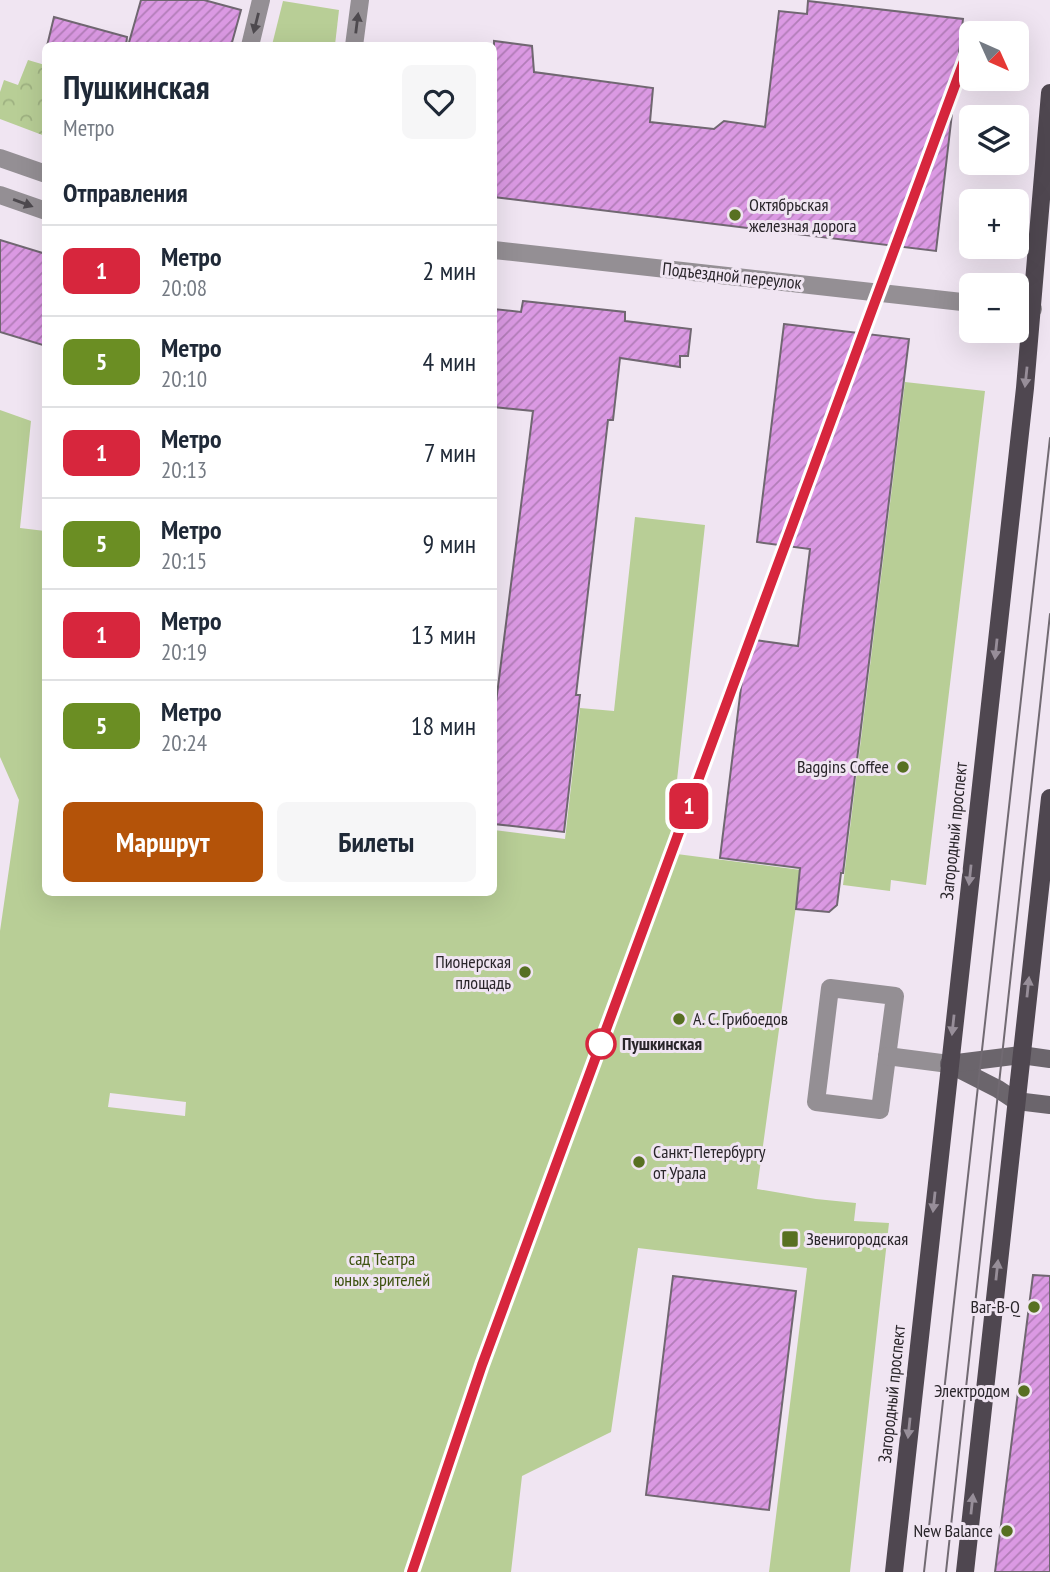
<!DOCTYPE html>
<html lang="ru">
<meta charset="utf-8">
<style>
body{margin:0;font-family:"PT Sans Narrow",sans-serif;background:#f6f6f7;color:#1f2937;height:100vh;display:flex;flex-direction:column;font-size:26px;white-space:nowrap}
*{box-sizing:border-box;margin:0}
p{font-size:23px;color:#747a83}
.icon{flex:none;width:38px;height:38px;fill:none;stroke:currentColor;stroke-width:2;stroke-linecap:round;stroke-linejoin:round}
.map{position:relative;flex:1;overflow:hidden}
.sheet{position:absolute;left:42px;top:42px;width:455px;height:854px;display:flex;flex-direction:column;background:#fff;border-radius:10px;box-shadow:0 7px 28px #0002}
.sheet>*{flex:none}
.badge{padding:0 14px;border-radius:10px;font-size:24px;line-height:46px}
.needle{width:46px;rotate:135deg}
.buttons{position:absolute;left:959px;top:21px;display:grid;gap:14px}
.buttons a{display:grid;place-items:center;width:70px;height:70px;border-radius:10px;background:#fff;box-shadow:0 7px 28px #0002;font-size:35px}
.map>.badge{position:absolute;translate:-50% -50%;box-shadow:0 0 0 4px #fff}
h2{padding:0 21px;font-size:26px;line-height:63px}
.round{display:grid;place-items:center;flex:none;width:74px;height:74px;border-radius:10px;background:#f6f6f7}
.summary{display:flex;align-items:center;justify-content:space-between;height:119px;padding:0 21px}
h1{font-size:33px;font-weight:700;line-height:52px}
.action{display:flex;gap:14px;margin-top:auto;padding:14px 21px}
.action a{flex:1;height:80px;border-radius:10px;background:#b45309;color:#fff;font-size:28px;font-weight:700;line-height:80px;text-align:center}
.action a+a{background:#f6f6f7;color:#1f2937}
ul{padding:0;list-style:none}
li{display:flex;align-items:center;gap:21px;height:91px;padding:0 21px;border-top:2px solid #e0e1e3}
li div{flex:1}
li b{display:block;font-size:26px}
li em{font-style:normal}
li .badge{min-width:77px;font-weight:700;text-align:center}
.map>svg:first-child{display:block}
</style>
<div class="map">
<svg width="1050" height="1572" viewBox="0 0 1050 1572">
<defs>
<pattern id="forest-crowns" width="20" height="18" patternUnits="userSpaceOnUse" patternTransform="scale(1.75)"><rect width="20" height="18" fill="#b8ce96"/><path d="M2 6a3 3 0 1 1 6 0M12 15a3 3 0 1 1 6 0" fill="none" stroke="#9eb181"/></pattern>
<pattern id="building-hatch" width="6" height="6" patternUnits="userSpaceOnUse" patternTransform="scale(1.75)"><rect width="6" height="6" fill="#db99e3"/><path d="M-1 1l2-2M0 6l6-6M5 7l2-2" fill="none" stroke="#b27db8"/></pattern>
</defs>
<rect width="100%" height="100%" fill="#f0e5f2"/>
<!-- green -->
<g fill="#b8ce96" fill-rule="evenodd">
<polygon points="283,1 339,10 335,45 272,45"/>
<polygon points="905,382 985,391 926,885 891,880 890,891 843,885"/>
<path d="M0,410L31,421L20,528L45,531L46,892H494V830L565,839L580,708L614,711L635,517L705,525L669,853L801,870L757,1189L816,1199L856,1203L854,1221L889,1223L850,1572H769L807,1268L638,1248L611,1432L522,1476L511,1572H0V931L19,800L0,757ZM110,1093L186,1102L185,1116L108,1107Z"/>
</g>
<!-- forest -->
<polygon fill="url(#forest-crowns)" points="28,60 45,65 44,83 46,84 45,136 0,119 0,92 4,80 18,85"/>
<!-- building -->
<g fill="url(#building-hatch)" stroke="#706771" stroke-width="2">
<polygon points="141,0 204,0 241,10 231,46 128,46"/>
<polygon points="808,1 963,19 936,251 494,197 494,41 532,46 534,72 653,88 650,122 714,129 724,121 765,127 779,11 807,14"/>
<polygon points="54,17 127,37 126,46 47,46"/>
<polygon points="0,240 46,254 46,346 0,332"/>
<polygon points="523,301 625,312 625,321 691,329 688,356 680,356 680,367 620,358 613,420 608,420 576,695 580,695 564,832 494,824 494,718 533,411 494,407 494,309 521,312"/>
<polygon points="784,324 909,339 843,873 841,873 837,905 829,912 796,909 800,868 720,858 747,639 798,646 810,549 757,542"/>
<polygon points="1033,1275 1050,1276 1050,1572 995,1572"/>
<polygon points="673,1276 796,1291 769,1510 646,1495"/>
</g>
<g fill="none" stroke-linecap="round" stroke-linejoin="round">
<!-- minor -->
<g stroke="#948f94" stroke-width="18">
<polyline points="250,46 261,0"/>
<polyline points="354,46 360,0"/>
<polyline points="0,158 46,174"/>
<polyline points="0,195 46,211"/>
<polyline points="494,250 971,303"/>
<polyline points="1017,308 1033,309"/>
<polygon points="830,988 895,996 880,1110 816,1102"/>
<polyline points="887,1056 949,1064"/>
</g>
<!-- secondary -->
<g stroke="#6b656c" stroke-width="18">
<polyline points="949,1064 998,1089 1016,1101 1050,1105"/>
<polyline points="949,1064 1021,1055 1050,1059"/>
</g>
<!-- primary -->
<g stroke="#4f4750" stroke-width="18">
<polyline points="894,1572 1025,388 1050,93"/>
<polyline points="965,1572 1050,798"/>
</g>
<!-- tram -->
<g stroke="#716a72" stroke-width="2">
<polyline points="924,1572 1050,438"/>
<polyline points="946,1572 1050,614"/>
</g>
</g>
<!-- one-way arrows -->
<defs><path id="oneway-solid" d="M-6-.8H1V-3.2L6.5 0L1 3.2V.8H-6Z" transform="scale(1.75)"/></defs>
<g fill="#4e4a4f">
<use href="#oneway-solid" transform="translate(256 23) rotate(104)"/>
<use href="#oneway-solid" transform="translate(357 23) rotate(-83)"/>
<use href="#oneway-solid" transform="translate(23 203) rotate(20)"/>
</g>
<g fill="#978e99">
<use href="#oneway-solid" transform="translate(1026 377) rotate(96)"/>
<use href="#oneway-solid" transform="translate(996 649) rotate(96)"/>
<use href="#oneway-solid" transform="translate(970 875) rotate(96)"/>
<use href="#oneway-solid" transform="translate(1028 987) rotate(-84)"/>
<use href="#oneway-solid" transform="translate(953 1025) rotate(96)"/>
<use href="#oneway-solid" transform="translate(934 1202) rotate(96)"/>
<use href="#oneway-solid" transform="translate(997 1270) rotate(-84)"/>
<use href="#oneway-solid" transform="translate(909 1428) rotate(96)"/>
<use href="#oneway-solid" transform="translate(972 1504) rotate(-84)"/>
</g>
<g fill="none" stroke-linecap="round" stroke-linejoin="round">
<!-- line casing -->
<g stroke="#fff" stroke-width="16">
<polyline id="line" points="412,1572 482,1365 971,42"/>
</g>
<!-- line -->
<use href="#line" stroke="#d7263d" stroke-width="10"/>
</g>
<!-- markers -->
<g fill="#577022" stroke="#f0e5f2" stroke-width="2.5">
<circle cx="735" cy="215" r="7"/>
<circle cx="903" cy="767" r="7"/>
<circle cx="525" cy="972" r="7"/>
<circle cx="679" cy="1019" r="7"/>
<circle cx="639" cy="1162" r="7"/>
<rect x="781" y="1230" width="18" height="18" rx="3.5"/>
<circle cx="1034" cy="1307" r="7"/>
<circle cx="1024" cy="1391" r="7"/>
<circle cx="1007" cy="1531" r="7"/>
</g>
<circle fill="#fff" stroke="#d7263d" stroke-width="3.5" cx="601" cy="1044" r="14"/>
<g text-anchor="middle" stroke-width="6" stroke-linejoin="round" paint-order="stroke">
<!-- poi labels -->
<g font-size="18" fill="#29252a" stroke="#f0e5f2" text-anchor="end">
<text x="749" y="211" text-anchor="start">Октябрьская<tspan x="749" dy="21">железная дорога</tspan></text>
<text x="889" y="773">Baggins Coffee</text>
<text x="511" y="968">Пионерская<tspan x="511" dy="21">площадь</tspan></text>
<text x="693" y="1025" text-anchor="start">А. С. Грибоедов</text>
<text x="653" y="1158" text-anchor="start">Санкт-Петербургу<tspan x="653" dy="21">от Урала</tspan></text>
<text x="806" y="1245" text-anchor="start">Звенигородская</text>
<text x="1020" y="1313">Bar-B-Q</text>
<text x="1010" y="1397">Электродом</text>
<text x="993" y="1537">New Balance</text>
</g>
<!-- street labels -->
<g font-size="18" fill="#29252a" stroke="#f0e5f2">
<text transform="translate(732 276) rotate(6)" y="6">Подъездной переулок</text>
<text transform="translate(954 831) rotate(-84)" y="6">Загородный проспект</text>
<text transform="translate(892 1394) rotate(-84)" y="6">Загородный проспект</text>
</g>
<!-- stop labels -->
<g font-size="18" font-weight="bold" fill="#29252a" stroke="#f0e5f2" text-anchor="start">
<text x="622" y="1050">Пушкинская</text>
</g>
<!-- park labels -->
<g font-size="18" fill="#3d520f" stroke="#f0e5f2">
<text x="382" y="1265">сад Театра<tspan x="382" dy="21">юных зрителей</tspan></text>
</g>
</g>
</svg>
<div class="buttons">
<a><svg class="needle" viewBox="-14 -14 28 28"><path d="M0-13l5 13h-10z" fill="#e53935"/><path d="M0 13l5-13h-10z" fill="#747a83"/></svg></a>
<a><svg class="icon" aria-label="layers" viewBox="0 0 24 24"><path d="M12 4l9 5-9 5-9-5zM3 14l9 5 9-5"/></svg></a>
<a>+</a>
<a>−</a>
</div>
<b class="badge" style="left:689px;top:806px;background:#d7263d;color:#fff">1</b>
<section class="sheet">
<div class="summary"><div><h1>Пушкинская</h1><p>Метро</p></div><a class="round"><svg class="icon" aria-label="heart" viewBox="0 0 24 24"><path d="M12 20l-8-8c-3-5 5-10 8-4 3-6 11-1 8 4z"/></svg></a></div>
<h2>Отправления</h2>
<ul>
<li><span class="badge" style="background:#d7263d;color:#fff">1</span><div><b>Метро</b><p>20:08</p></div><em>2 мин</em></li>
<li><span class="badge" style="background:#6b8e23;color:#fff">5</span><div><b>Метро</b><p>20:10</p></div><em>4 мин</em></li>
<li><span class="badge" style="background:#d7263d;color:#fff">1</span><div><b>Метро</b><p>20:13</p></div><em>7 мин</em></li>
<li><span class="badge" style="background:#6b8e23;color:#fff">5</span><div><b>Метро</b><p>20:15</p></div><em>9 мин</em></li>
<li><span class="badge" style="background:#d7263d;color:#fff">1</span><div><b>Метро</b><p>20:19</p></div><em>13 мин</em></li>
<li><span class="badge" style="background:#6b8e23;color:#fff">5</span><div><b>Метро</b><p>20:24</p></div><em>18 мин</em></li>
</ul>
<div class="action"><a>Маршрут</a><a>Билеты</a></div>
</section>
</div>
